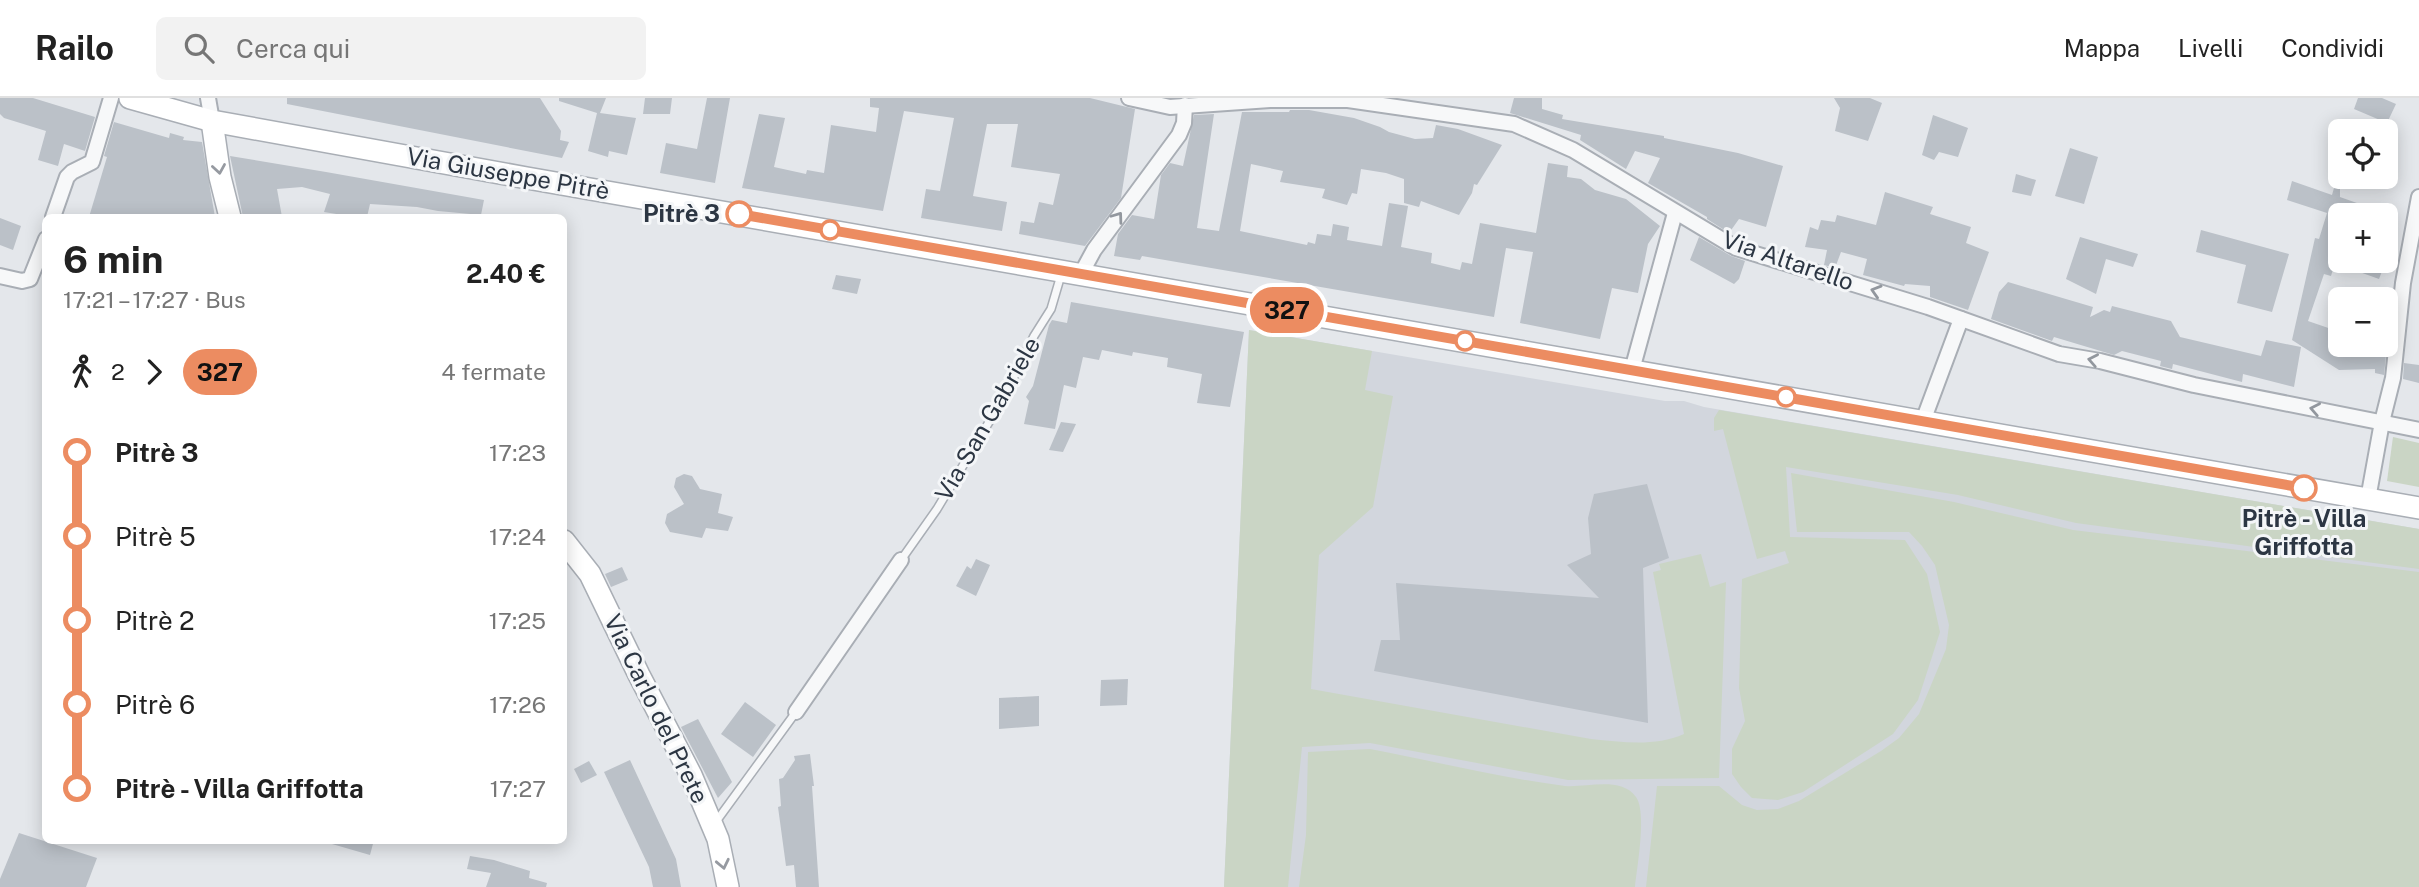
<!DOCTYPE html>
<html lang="it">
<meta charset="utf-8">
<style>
body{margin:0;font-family:"Public Sans",sans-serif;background:#f2f2f2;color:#222;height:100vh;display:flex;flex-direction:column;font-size:26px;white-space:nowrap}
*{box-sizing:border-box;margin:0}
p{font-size:23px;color:#767676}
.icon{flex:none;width:38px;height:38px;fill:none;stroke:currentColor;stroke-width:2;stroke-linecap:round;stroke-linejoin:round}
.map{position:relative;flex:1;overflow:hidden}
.panel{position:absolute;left:42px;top:116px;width:525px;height:630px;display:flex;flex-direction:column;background:#fff;border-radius:10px;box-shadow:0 4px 18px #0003}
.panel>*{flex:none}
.badge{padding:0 14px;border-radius:23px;font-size:24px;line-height:46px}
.controls{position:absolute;left:2328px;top:21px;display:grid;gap:14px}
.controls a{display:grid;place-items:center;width:70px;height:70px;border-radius:10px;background:#fff;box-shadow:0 4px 18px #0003;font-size:35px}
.map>.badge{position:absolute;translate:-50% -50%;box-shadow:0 0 0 4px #fff}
.legs{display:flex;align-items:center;gap:10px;height:77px;padding:0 21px;font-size:23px}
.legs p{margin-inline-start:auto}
.headline{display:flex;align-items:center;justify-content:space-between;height:119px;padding:0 21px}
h1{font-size:38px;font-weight:700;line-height:52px}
ul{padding:0 21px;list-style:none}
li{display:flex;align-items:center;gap:24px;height:84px;font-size:26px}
li i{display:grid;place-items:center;width:10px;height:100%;margin:0 9px;background:currentColor}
li i::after{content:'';width:18px;height:18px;margin:-9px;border:5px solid;border-radius:50%;background:#fff}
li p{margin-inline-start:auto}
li:first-child i{background:linear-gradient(#0000 50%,currentColor 0)}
li:last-child i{background:linear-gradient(currentColor 50%,#0000 0)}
header{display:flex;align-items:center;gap:42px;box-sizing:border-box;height:98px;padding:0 35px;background:#fff;border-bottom:2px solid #e0e0e0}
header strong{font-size:33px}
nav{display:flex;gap:38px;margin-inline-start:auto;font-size:24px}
.search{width:490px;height:63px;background:#f2f2f2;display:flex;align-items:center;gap:18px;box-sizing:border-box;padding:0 24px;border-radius:10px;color:#767676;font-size:26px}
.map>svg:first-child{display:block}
</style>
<header>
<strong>Railo</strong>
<div class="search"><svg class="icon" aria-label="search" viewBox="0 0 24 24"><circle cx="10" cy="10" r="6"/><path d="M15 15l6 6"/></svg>Cerca qui</div>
<nav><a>Mappa</a><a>Livelli</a><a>Condividi</a></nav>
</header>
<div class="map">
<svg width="2419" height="789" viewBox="0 0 2419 789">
<rect width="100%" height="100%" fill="#e4e7eb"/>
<!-- built -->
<polygon fill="#d2d6dd" points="1249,232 1665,303 1684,303 1704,309 2419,431 2419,789 1224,789"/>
<!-- green -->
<g fill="#cad5c5">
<path d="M1249,232L1372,253L1365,292L1393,298L1373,409L1319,457L1311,591L1591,641C1622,644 1655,649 1684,636L1653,474L1661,472L1659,466L1701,456L1710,489L1726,484L1719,680L1568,682L1370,645L1302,649L1288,789H1224Z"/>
<polygon points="1719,312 2419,431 2419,471 2076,425 1958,397 1786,369 1790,439 1905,442 1927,476 1940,534 1918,602 1893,636 1803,694 1778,702 1752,700 1741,689 1732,676 1732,651 1745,623 1739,590 1742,481 1789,465 1785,453 1757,461 1723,331 1714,333 1714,320"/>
<polygon points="2393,339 2419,345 2419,389 2387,383"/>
<polygon points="1791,375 1954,404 2073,432 2419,474 2419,789 1646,789 1657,688 1719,688 1742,707 1757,712 1778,711 1799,703 1881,653 1899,640 1919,616 1946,551 1949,527 1935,467 1922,448 1909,434 1797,434"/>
<path d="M1370,651C1433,663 1501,680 1565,688C1586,690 1621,678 1636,699C1647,714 1637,769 1635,789H1299L1306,737L1308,654Z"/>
</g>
<!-- building -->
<g fill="#bbc1c8">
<polygon points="0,0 33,0 95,19 85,53 64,46 58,68 38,62 46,33 4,20 0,16"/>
<polygon points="287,0 540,0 561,33 560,42 569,44 562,60 287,6"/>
<polygon points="559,0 606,0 600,15 636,20 627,57 609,53 608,59 588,53 597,15 559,3"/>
<polygon points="645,0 672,0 670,16 643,16"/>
<polygon points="707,0 730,0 715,85 660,75 666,45 697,51"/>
<polygon points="870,0 1090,0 1135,11 1121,100 1085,148 1019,136 1021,123 1034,125 1039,104 1053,107 1060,76 1011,69 1018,26 987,26 973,98 1007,104 1002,133 921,120 926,91 940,93 954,20 904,13 883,113 742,90 759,16 785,20 774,69 806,76 807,72 824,75 831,27 876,34 879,10 870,9"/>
<polygon points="1514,0 1542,0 1542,11 1563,17 1562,21 1664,38 1664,40 1738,55 1783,68 1766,129 1739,121 1729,135 1707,121 1707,119 1648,85 1660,60 1635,53 1626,71 1580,42 1581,37 1510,15"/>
<polygon points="1834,0 1870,0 1882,5 1868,43 1835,33 1840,10"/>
<polygon points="2358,0 2382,0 2396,6 2387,25 2354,11"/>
<polygon points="1290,12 1309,12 1354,20 1380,29 1389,34 1415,41 1433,40 1436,27 1458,31 1502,47 1477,87 1474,86 1472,95 1459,117 1421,103 1419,109 1404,105 1404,81 1386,75 1361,71 1357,96 1352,95 1347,107 1322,100 1325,91 1280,84 1283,73 1251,66 1240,133 1307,147 1308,144 1315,146 1317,136 1331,138 1333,126 1349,129 1347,142 1382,148 1389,105 1408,108 1401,149 1432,155 1431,165 1460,172 1462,164 1472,166 1480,125 1536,135 1548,65 1568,68 1567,79 1581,81 1595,92 1626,101 1660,128 1648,146 1638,195 1612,190 1600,241 1520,225 1533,154 1506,150 1494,219 1142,158 1140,162 1114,158 1118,136 1132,117 1154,121 1161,77 1170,65 1183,68 1194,17 1214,16 1197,130 1219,133 1242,14 1289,14"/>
<polygon points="1933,17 1968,30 1958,59 1939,54 1934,62 1922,57"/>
<polygon points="114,24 169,40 170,35 184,39 183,42 202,44 215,119 89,119 107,59 104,58"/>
<polygon points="2070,50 2098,59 2084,106 2055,98"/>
<polygon points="230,58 326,74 484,102 481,117 438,113 417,109 370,106 367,119 355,119 324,114 330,96 302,89 277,91 282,119 243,119"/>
<polygon points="2016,76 2036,82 2031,98 2012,94"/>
<polygon points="2292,83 2332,97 2336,83 2340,84 2340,99 2385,115 2384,117 2340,117 2340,163 2386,163 2379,181 2340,167 2340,170 2334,168 2331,178 2324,176 2308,223 2340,234 2340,247 2387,247 2384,277 2375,275 2375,271 2339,272 2292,242 2315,140 2319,141 2327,115 2287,102"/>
<polygon points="1885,94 1933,109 1930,116 1971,129 1966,145 1989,154 1968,212 1930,199 1930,188 1905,186 1904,188 1863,177 1867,161 1841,154 1835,170 1824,167 1827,152 1805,149 1810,129 1818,132 1821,122 1835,124 1837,117 1876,127"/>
<polygon points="0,120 21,128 13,152 0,147"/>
<polygon points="2201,132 2289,156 2272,214 2237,205 2246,167 2196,154"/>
<polygon points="1699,139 1731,158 1745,163 1739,181 1734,186 1690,162"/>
<polygon points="2080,139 2138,156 2133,169 2106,161 2096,196 2066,181"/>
<polygon points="836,177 861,181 857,196 832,191"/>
<polygon points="2008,184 2093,209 2090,219 2104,212 2110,214 2112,208 2171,223 2180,239 2261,258 2266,242 2301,249 2294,289 2243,276 2242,284 2173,266 2172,271 2160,268 2161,263 2122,253 2114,257 2054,239 2052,243 1991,221 1999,194"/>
<polygon points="1071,204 1244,234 1230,309 1197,305 1202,276 1167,269 1168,260 1133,254 1132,258 1102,252 1099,262 1083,259 1076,290 1064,287 1055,331 1024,326 1029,303 1026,299 1033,288 1049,227 1052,222 1067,225"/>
<polygon points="2404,265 2419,267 2419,285 2403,281"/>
<polygon points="1061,324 1076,326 1063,354 1049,352"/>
<polygon points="684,376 692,378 700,391 722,396 718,415 733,419 728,433 706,430 702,440 670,434 665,425 667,416 684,406 674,389 676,380"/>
<polygon points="1647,386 1669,460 1643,470 1648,625 1374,573 1381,542 1400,542 1396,485 1599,500 1567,467 1591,456 1588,420 1594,396"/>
<polygon points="976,461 990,467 976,498 956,488 967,468 971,471"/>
<polygon points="622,469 628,482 611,489 605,476"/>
<polygon points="1128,581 1127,607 1100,608 1101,582"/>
<polygon points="1039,598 1039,628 999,631 999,600"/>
<polygon points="745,604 776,627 753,659 721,636"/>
<polygon points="698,621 732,684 718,700 681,629"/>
<polygon points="810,656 814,688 812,688 819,789 796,789 794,767 786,768 778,709 781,708 779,681 783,680 795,662 794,658"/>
<polygon points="630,662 676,761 681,789 653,789 649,769 604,674"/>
<polygon points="589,663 597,677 581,685 574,671"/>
<polygon points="19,735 97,760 86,789 0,789 0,781"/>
<polygon points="333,742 374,742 370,757 332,746"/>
<polygon points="470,758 494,762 530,773 529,780 547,785 546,789 486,789 491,775 467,771"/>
</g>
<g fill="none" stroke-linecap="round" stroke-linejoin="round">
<!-- lane casing -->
<g stroke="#a9aeb5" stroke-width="10">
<g id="lane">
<polyline points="901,462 937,411 1004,299 1034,238 1051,211 1061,177"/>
<polyline points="715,725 796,614"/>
</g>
</g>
<!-- street casing -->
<g stroke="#a9aeb5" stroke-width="18">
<g id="street">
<polyline points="208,0 212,23"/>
<polyline points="1129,0 1170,9 1270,2 1348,2 1514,26 1573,52 1736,150 1928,209 2059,256 2100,263 2194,287 2419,332"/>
<polyline points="53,119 67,79 72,74 92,64 111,0"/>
<polyline points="1081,176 1094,152 1179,37 1184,25 1185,7"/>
<polyline points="0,178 22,183 30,181 46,141"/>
<polyline points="1632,272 1675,115"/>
<polyline points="1923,323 1961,221"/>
<polyline points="2368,401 2382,324 2393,280 2403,185 2419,99"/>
<polyline points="796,614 901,462"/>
</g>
</g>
<!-- secondary casing -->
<g stroke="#a9aeb5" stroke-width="24">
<g id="secondary">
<polyline points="130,0 212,23 527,80 2419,410"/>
<polyline points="212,23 220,79 230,119"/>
<polyline points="564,443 590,476 639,577 691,677 718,741 728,789"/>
</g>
</g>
<!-- lane -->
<use href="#lane" stroke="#f7f8f9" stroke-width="7"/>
<!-- street -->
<use href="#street" stroke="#f7f8f9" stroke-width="14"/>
<!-- secondary -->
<use href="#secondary" stroke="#fff" stroke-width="21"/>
</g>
<!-- one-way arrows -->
<defs><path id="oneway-chevron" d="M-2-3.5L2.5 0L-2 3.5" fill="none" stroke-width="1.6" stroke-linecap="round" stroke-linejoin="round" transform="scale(1.75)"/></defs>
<g stroke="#969aa1">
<use href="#oneway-chevron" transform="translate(219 71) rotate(81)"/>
<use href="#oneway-chevron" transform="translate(723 766) rotate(78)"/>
</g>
<g stroke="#92979e">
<use href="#oneway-chevron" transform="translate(1118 119) rotate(-54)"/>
<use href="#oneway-chevron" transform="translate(1876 193) rotate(-163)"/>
<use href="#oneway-chevron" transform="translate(2093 262) rotate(-169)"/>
<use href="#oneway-chevron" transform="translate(2315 311) rotate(-169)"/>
</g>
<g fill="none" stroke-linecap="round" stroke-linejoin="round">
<!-- line-1 casing -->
<g stroke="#fff" stroke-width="16">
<polyline id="line-1" points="739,116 2304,390"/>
</g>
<!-- line-1 -->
<use href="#line-1" stroke="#ec8c61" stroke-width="10"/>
</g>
<!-- markers -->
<g fill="#fff" stroke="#ec8c61" stroke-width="3.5">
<circle cx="739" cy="116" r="12"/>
<circle cx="830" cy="132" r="9"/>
<circle cx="1465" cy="243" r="9"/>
<circle cx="1786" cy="299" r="9"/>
<circle cx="2304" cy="390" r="12"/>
</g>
<g text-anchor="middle" stroke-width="6" stroke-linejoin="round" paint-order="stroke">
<!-- street labels -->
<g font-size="24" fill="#2c3643" stroke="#f4f6f8">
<text transform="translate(508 76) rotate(10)" y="8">Via Giuseppe Pitrè</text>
<text transform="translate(1788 163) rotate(19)" y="8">Via Altarello</text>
<text transform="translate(988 321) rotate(-60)" y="8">Via San Gabriele</text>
<text transform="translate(656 611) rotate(64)" y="8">Via Carlo del Prete</text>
</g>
<!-- stop labels -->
<g font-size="24" font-weight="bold" fill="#2c3643" stroke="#f4f6f8" text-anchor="end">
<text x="720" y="124">Pitrè 3</text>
<text x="2304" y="429" text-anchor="middle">Pitrè - Villa<tspan x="2304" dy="28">Griffotta</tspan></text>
</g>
</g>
</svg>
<div class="controls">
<a><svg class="icon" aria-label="locate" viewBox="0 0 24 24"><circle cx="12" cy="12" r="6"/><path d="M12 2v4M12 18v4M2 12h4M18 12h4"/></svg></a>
<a>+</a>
<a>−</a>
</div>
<b class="badge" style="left:1287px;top:212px;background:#ec8c61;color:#111">327</b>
<section class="panel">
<div class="headline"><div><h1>6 min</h1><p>17:21 – 17:27 · Bus</p></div><b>2.40 €</b></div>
<div class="legs"><svg class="icon" aria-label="walk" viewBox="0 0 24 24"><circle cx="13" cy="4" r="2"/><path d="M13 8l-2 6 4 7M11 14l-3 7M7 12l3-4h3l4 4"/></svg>2<svg class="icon" aria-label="forward" viewBox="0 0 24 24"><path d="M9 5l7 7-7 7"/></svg><b class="badge" style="background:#ec8c61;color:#111">327</b><p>4 fermate</p></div>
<ul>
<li><i style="color:#ec8c61"></i><b>Pitrè 3</b><p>17:23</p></li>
<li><i style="color:#ec8c61"></i><span>Pitrè 5</span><p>17:24</p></li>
<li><i style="color:#ec8c61"></i><span>Pitrè 2</span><p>17:25</p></li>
<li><i style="color:#ec8c61"></i><span>Pitrè 6</span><p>17:26</p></li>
<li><i style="color:#ec8c61"></i><b>Pitrè - Villa Griffotta</b><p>17:27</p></li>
</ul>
</section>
</div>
